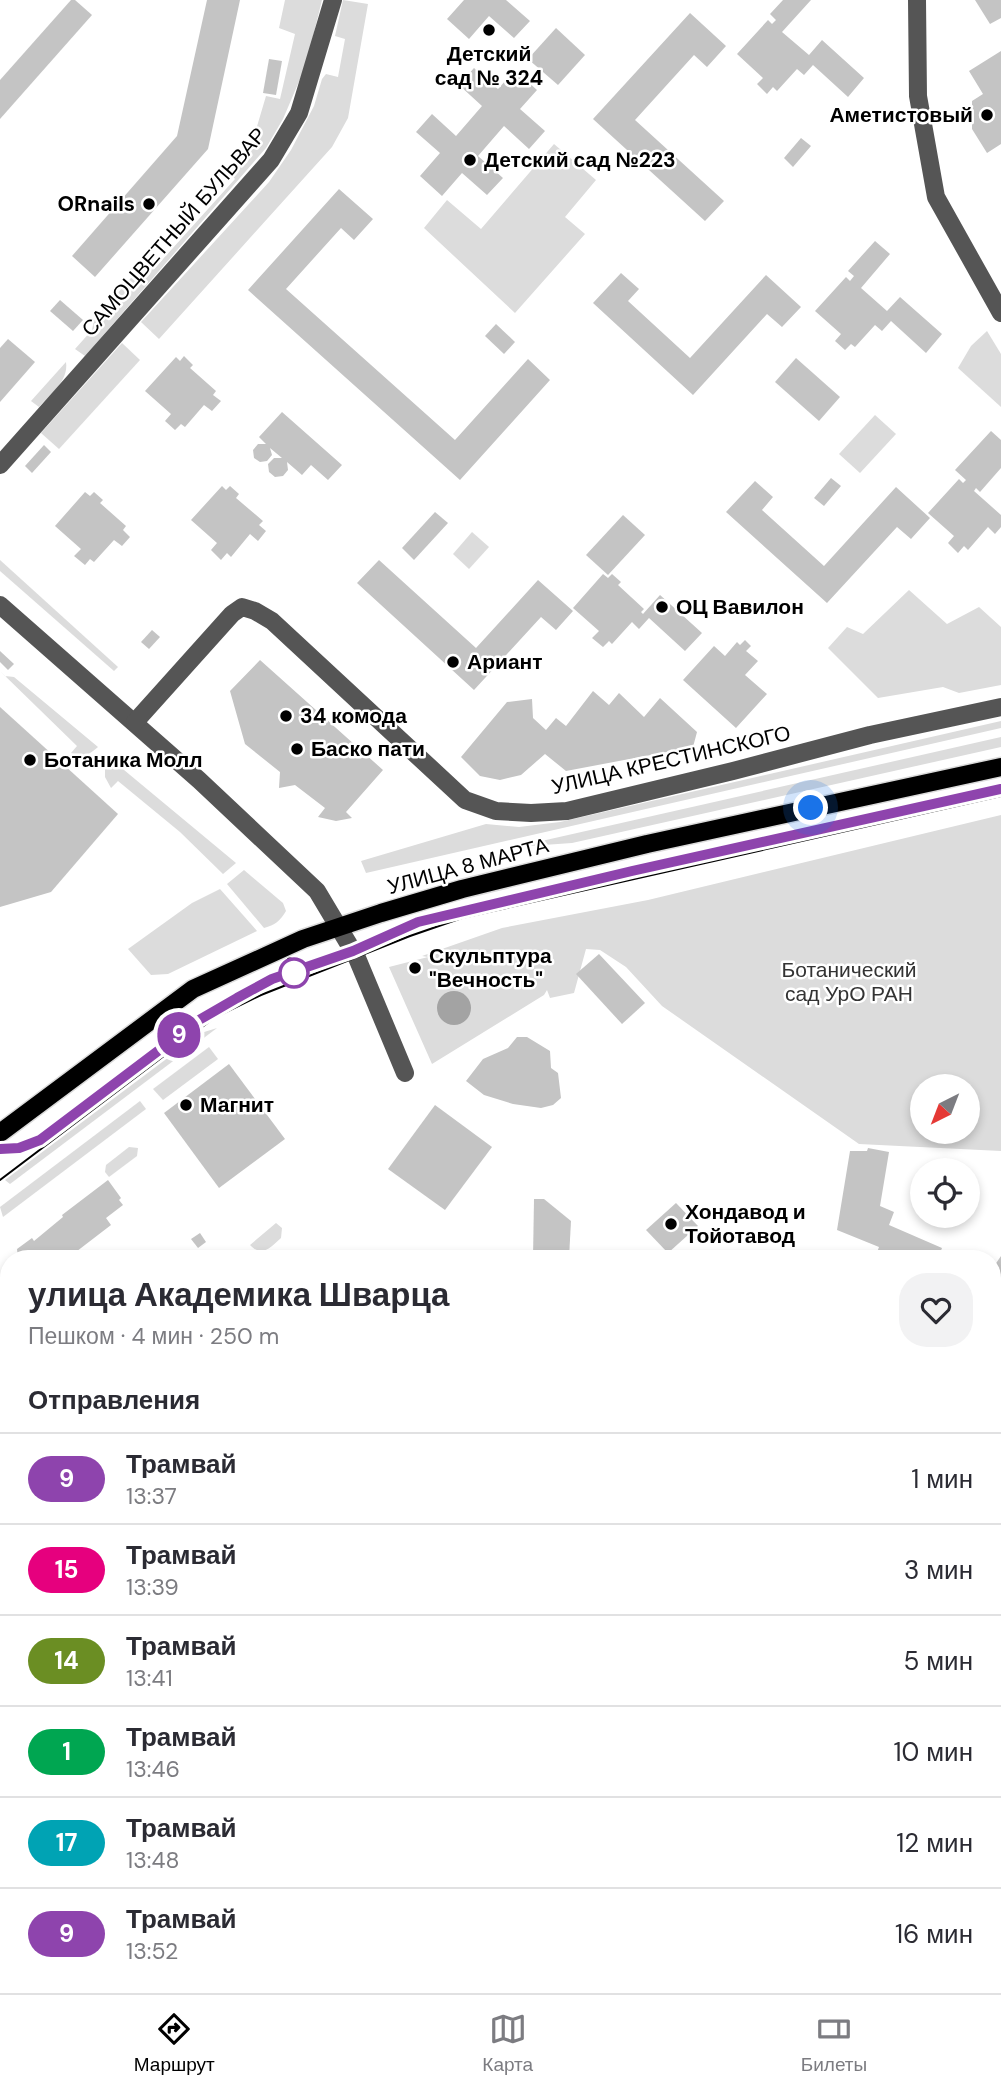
<!DOCTYPE html>
<html lang="ru">
<meta charset="utf-8">
<style>
body{margin:0;font-family:"DM Sans",sans-serif;background:#f2f2f3;color:#2b2b33;height:100vh;display:flex;flex-direction:column;font-size:26px;white-space:nowrap}
*{box-sizing:border-box;margin:0}
p{font-size:23px;color:#7c7c81}
.icon{flex:none;width:38px;height:38px;fill:none;stroke:currentColor;stroke-width:2;stroke-linecap:round;stroke-linejoin:round}
.map{position:relative;flex:1;overflow:hidden}
.panel{position:absolute;left:0px;top:1250px;width:1001px;height:744px;display:flex;flex-direction:column;background:#fff;border-radius:28px 28px 0 0;box-shadow:0 4px 10px #0003}
.panel>*{flex:none}
.badge{padding:0 14px;border-radius:23px;font-size:24px;line-height:46px}
.needle{width:46px;rotate:222deg}
.fabs{position:absolute;left:910px;top:1074px;display:grid;gap:14px}
.fabs a{display:grid;place-items:center;width:70px;height:70px;border-radius:50%;background:#fff;box-shadow:0 4px 10px #0003;font-size:35px}
.you{position:absolute;width:35px;height:35px;margin:-18px;border:5px solid #fff;border-radius:50%;background:#1a73e8;box-shadow:0 0 0 10px #1a73e833}
.map>.badge{position:absolute;translate:-50% -50%;box-shadow:0 0 0 4px #fff}
h2{padding:0 28px;font-size:26px;line-height:63px}
.round{display:grid;place-items:center;flex:none;width:74px;height:74px;border-radius:28px;background:#f2f2f3}
.overview{display:flex;align-items:center;justify-content:space-between;height:119px;padding:0 28px}
h1{font-size:33px;font-weight:700;line-height:52px}
ul{padding:0;list-style:none}
li{display:flex;align-items:center;gap:21px;height:91px;padding:0 28px;border-top:2px solid #e1e1e2}
li div{flex:1}
li b{display:block;font-size:26px}
li em{font-style:normal}
li .badge{min-width:77px;font-weight:700;text-align:center}
.dock{display:flex;justify-content:space-around;align-items:center;height:98px;border-top:2px solid #e1e1e2;background:#fff;font-size:19px;color:#7c7c81}
.dock a{display:grid;justify-items:center;gap:4px}
.dock .active{color:#000}
.map>svg:first-child{display:block}
</style>
<div class="map">
<svg width="1001" height="1993" viewBox="0 0 1001 1993">
<rect width="100%" height="100%" fill="#fff"/>
<!-- green -->
<g fill="#dcdcdc" fill-rule="evenodd">
<polygon points="285,0 322,0 306,65 283,119 266,148 85,356 75,349 92,330 94,320 145,262 154,269 235,179 227,170 253,140 266,96 280,99 295,34 279,28"/>
<polygon points="343,0 368,4 348,118 332,147 159,339 141,322 269,182 291,150 314,106 322,79 326,74 338,77 345,39 335,36"/>
<polygon points="554,144 596,180 565,217 585,234 515,313 424,228 447,200 481,229"/>
<polygon points="987,331 1001,354 1001,407 958,368 971,346"/>
<polygon points="122,343 140,360 59,449 41,433"/>
<path d="M66,362C69,381 50,394 39,407L31,401Z"/>
<polygon points="875,415 896,434 860,473 839,454"/>
<polygon points="472,532 489,547 469,569 453,554"/>
<polygon points="0,560 118,667 114,671 0,571"/>
<polygon points="909,590 947,624 979,607 1001,627 1001,685 959,693 943,687 878,698 828,648 847,627 863,634"/>
<path d="M0,671L5,676L14,677L98,747C88,755 83,759 71,753L77,746Z"/>
<polygon points="1001,721 1001,728 366,873 361,861 486,824 519,827 560,822"/>
<polygon points="1001,737 1001,747 572,843 515,847"/>
<polygon points="112,760 236,863 223,874 180,832 118,781 111,788 105,777 105,769"/>
<path d="M1001,815V1151L859,1144L662,1006L626,967L600,950L586,949L574,993L550,998L547,990L544,995L432,1064L389,967L428,957L422,956L502,928L648,900ZM922,1087H968V1132H922Z"/>
<path d="M244,870L283,903L286,911C280,921 275,925 264,928L227,884Z"/>
<polygon points="220,889 257,931 168,974 151,975 128,949 192,903"/>
<polygon points="217,1028 10,1184 5,1180 201,1033"/>
<polygon points="209,1047 218,1059 163,1100 153,1089"/>
<polygon points="140,1101 146,1109 3,1217 0,1207"/>
<polygon points="129,1147 138,1148 137,1156 109,1177 105,1172 106,1165"/>
<path d="M276,1223L282,1228L281,1238C271,1247 262,1258 250,1245Z"/>
<polygon points="0,1435 9,1473 9,1984 992,1984 992,1623 1001,1618 1001,1993 0,1993"/>
</g>
<!-- water -->
<circle fill="#a3a3a3" cx="454" cy="1008" r="17"/>
<!-- building -->
<g fill="#c4c4c4">
<polygon points="71,0 75,0 92,15 0,119 0,80"/>
<polygon points="207,0 240,0 208,149 95,277 72,256 177,136"/>
<polygon points="464,0 506,0 530,21 514,38 489,16 469,39 447,19"/>
<polygon points="783,0 811,0 782,32 809,55 822,40 864,78 848,97 813,65 804,75 797,69 777,91 773,87 767,94 757,84 763,78 737,54 768,20 772,24 776,20 770,14"/>
<polygon points="975,0 1001,0 1001,18 990,24"/>
<polygon points="690,13 726,46 707,67 694,55 635,120 724,201 705,221 593,119"/>
<polygon points="556,28 585,55 558,85 528,59"/>
<polygon points="1001,51 1001,144 987,153 972,129 972,101 983,94 969,71"/>
<polygon points="269,59 282,61 276,95 263,93"/>
<polygon points="474,68 498,89 515,70 537,90 520,109 545,131 529,149 504,126 478,156 503,178 487,195 462,173 442,196 420,176 440,153 416,132 432,114 456,136 482,106 459,85"/>
<polygon points="801,138 811,146 793,167 784,158"/>
<polygon points="339,189 373,219 354,240 341,228 286,289 455,440 528,359 550,380 460,480 248,290"/>
<polygon points="875,241 890,254 861,288 887,311 900,297 942,334 926,353 891,321 882,331 875,325 855,347 851,344 845,350 835,341 841,334 815,311 846,277 850,281 854,276 848,271"/>
<polygon points="621,273 639,289 628,301 690,358 766,275 801,307 782,327 767,314 693,395 593,303"/>
<polygon points="60,300 83,320 73,331 50,311"/>
<polygon points="496,324 515,342 504,354 485,336"/>
<polygon points="8,339 35,362 0,402 0,348"/>
<polygon points="184,356 193,365 190,368 216,391 213,395 221,401 212,411 204,405 185,427 181,424 175,430 165,421 171,414 145,391 176,357 180,361"/>
<polygon points="796,358 840,397 819,421 775,382"/>
<polygon points="282,412 342,465 328,480 311,465 302,475 287,462 288,470 283,476 275,477 269,472 268,464 274,458 282,458 270,448 272,455 267,461 260,462 254,458 253,450 258,444 266,444 259,437"/>
<polygon points="991,431 1001,440 1001,468 980,492 976,488 974,491 1001,515 1001,527 995,534 988,527 968,550 964,546 958,553 948,543 954,536 928,513 959,479 963,483 966,480 955,470"/>
<polygon points="44,445 51,452 32,473 25,466"/>
<polygon points="831,478 841,486 824,506 814,498"/>
<polygon points="755,481 773,497 762,510 824,566 896,487 930,518 911,539 897,527 827,603 726,512"/>
<polygon points="222,486 226,490 230,486 239,494 236,498 263,521 259,525 266,531 258,541 250,534 231,557 227,553 221,560 211,550 217,543 191,520"/>
<polygon points="85,492 90,496 94,492 103,500 100,503 126,526 123,530 130,537 122,546 114,540 94,562 90,559 85,565 74,556 81,549 55,526"/>
<polygon points="435,512 448,523 414,560 402,548"/>
<polygon points="623,515 645,535 608,575 586,555"/>
<polygon points="379,560 476,648 538,580 573,611 556,630 541,617 474,690 357,583"/>
<polygon points="603,574 608,578 612,574 621,582 618,585 644,609 641,612 643,614 660,595 702,633 685,651 649,618 639,629 632,622 612,644 609,641 603,647 592,638 599,631 573,608"/>
<polygon points="152,630 160,637 149,649 141,642"/>
<polygon points="745,640 751,646 746,651 758,661 745,675 767,694 736,728 683,680 714,646 725,656 737,642 740,645"/>
<polygon points="0,651 14,664 8,670 0,662"/>
<polygon points="260,660 383,770 346,812 352,818 336,821 318,817 325,808 295,785 279,788 280,772 245,744 230,691"/>
<polygon points="593,691 609,705 619,693 644,717 660,698 697,732 693,747 566,771 545,754 521,775 500,780 480,776 461,757 507,702 532,699 533,718 546,730 556,718 566,726"/>
<polygon points="0,707 118,814 51,892 0,907"/>
<polygon points="599,954 645,1003 622,1024 576,974"/>
<polygon points="517,1037 527,1037 550,1051 551,1068 558,1073 561,1098 553,1105 541,1108 513,1104 484,1095 466,1081 483,1059 508,1048"/>
<polygon points="229,1064 285,1139 219,1188 164,1113"/>
<polygon points="435,1105 492,1147 445,1210 388,1169"/>
<polygon points="868,1148 889,1152 880,1206 894,1212 889,1225 942,1248 938,1258 875,1258 879,1247 837,1230 850,1151 867,1151"/>
<polygon points="108,1180 121,1198 119,1200 123,1205 106,1218 111,1225 68,1258 18,1258 17,1249 32,1238 34,1241 63,1217 62,1215"/>
<polygon points="534,1199 544,1199 571,1221 569,1258 533,1258"/>
<polygon points="676,1203 698,1226 668,1253 646,1230"/>
<polygon points="200,1233 206,1242 198,1248 191,1239"/>
<polygon points="1001,1256 1001,1318 992,1331 992,1269"/>
<polygon points="239,1984 276,1984 287,1993 233,1993"/>
</g>
<g fill="none" stroke-linecap="round" stroke-linejoin="round">
<!-- major casing -->
<g stroke="#dbdbdb" stroke-width="21">
<polyline id="major" points="0,1133 193,989 303,939 381,913 462,889 647,844 1001,767"/>
</g>
<!-- minor -->
<g stroke="#555" stroke-width="18">
<polyline points="917,0 918,96 936,197 1001,313"/>
<polyline points="0,465 271,160 299,113 333,0"/>
<polyline points="0,605 199,780 317,891 357,958 405,1073"/>
<polyline points="135,722 232,614 242,607 255,611 272,621 465,800 496,811 531,813 567,811 733,771 870,735 1001,707"/>
</g>
<!-- major -->
<use href="#major" stroke="#000" stroke-width="18"/>
<!-- tram -->
<g stroke="#000" stroke-width="2">
<polyline points="250,991 272,979 301,970"/>
<polyline points="0,1149 19,1148 40,1140"/>
<polyline points="0,1180 214,1018 261,995 410,936 462,918 1001,796"/>
</g>
</g>
<g fill="none" stroke-linecap="round" stroke-linejoin="round">
<!-- line casing -->
<g stroke="#fff" stroke-width="16">
<polyline id="line" points="0,1149 19,1148 40,1140 199,1020 237,998 272,979 353,951 418,922 632,871 1001,789"/>
</g>
<!-- line -->
<use href="#line" stroke="#8e44ad" stroke-width="10"/>
<!-- walk -->
<path stroke="#000" stroke-width="7" stroke-dasharray="0 12.6" d="M294,973L285,947C367,913 454,891 540,870C630,849 720,828 811,808"/>
</g>
<!-- markers -->
<g fill="#000" stroke="#fff" stroke-width="2.5">
<circle cx="489" cy="30" r="7"/>
<circle cx="987" cy="115" r="7"/>
<circle cx="470" cy="160" r="7"/>
<circle cx="149" cy="204" r="7"/>
<circle cx="662" cy="607" r="7"/>
<circle cx="453" cy="662" r="7"/>
<circle cx="286" cy="716" r="7"/>
<circle cx="297" cy="749" r="7"/>
<circle cx="30" cy="760" r="7"/>
<circle cx="415" cy="968" r="7"/>
<circle cx="186" cy="1105" r="7"/>
<circle cx="671" cy="1224" r="7"/>
</g>
<circle fill="#fff" stroke="#8e44ad" stroke-width="3.5" cx="294" cy="973" r="14"/>
<g text-anchor="middle" stroke-width="5" stroke-linejoin="round" paint-order="stroke">
<!-- poi labels -->
<g font-size="21" font-weight="bold" fill="#000" stroke="#fff" text-anchor="start">
<text x="489" y="61" text-anchor="middle">Детский<tspan x="489" dy="24">сад № 324</tspan></text>
<text x="973" y="122" text-anchor="end">Аметистовый</text>
<text x="484" y="167">Детский сад №223</text>
<text x="135" y="211" text-anchor="end">ORnails</text>
<text x="676" y="614">ОЦ Вавилон</text>
<text x="467" y="669">Ариант</text>
<text x="300" y="723">34 комода</text>
<text x="311" y="756">Баско пати</text>
<text x="44" y="767">Ботаника Молл</text>
<text x="429" y="963">Скульптура<tspan x="429" dy="24">"Вечность"</tspan></text>
<text x="200" y="1112">Магнит</text>
<text x="685" y="1219">Хондавод и<tspan x="685" dy="24">Тойотавод</tspan></text>
</g>
<!-- street labels -->
<g font-size="21" fill="#000" stroke="#fff">
<text transform="translate(174 232) rotate(-49)" y="7">САМОЦВЕТНЫЙ БУЛЬВАР</text>
<text transform="translate(671 760) rotate(-13)" y="7">УЛИЦА КРЕСТИНСКОГО</text>
<text transform="translate(468 866) rotate(-15)" y="7">УЛИЦА 8 МАРТА</text>
</g>
<!-- park labels -->
<g font-size="21" fill="#333" stroke="#fff">
<text x="849" y="977">Ботанический<tspan x="849" dy="24">сад УрО РАН</tspan></text>
</g>
</g>
</svg>
<div class="fabs">
<a><svg class="needle" viewBox="-14 -14 28 28"><path d="M0-13l5 13h-10z" fill="#e53935"/><path d="M0 13l5-13h-10z" fill="#7c7c81"/></svg></a>
<a><svg class="icon" aria-label="locate" viewBox="0 0 24 24"><circle cx="12" cy="12" r="6"/><path d="M12 2v4M12 18v4M2 12h4M18 12h4"/></svg></a>
</div>
<div class="you" style="left:811px;top:808px"></div>
<b class="badge" style="left:179px;top:1035px;background:#8e44ad;color:#fff">9</b>
<section class="panel">
<div class="overview"><div><h1>улица Академика Шварца</h1><p>Пешком · 4 мин · 250 m</p></div><a class="round"><svg class="icon" aria-label="heart" viewBox="0 0 24 24"><path d="M12 20l-8-8c-3-5 5-10 8-4 3-6 11-1 8 4z"/></svg></a></div>
<h2>Отправления</h2>
<ul>
<li><span class="badge" style="background:#8e44ad;color:#fff">9</span><div><b>Трамвай</b><p>13:37</p></div><em>1 мин</em></li>
<li><span class="badge" style="background:#e6007e;color:#fff">15</span><div><b>Трамвай</b><p>13:39</p></div><em>3 мин</em></li>
<li><span class="badge" style="background:#6b8e23;color:#fff">14</span><div><b>Трамвай</b><p>13:41</p></div><em>5 мин</em></li>
<li><span class="badge" style="background:#00a651;color:#fff">1</span><div><b>Трамвай</b><p>13:46</p></div><em>10 мин</em></li>
<li><span class="badge" style="background:#00a3b4;color:#fff">17</span><div><b>Трамвай</b><p>13:48</p></div><em>12 мин</em></li>
<li><span class="badge" style="background:#8e44ad;color:#fff">9</span><div><b>Трамвай</b><p>13:52</p></div><em>16 мин</em></li>
</ul>
</section>
</div>
<nav class="dock">
<a class="active"><svg class="icon" aria-label="directions" viewBox="0 0 24 24"><path d="M12 3l9 9-9 9-9-9zM9 14v-3h6M13 9l2 2-2 2"/></svg>Маршрут</a>
<a><svg class="icon" aria-label="map" viewBox="0 0 24 24"><path d="M3 6l6-2 6 2 6-2v14l-6 2-6-2-6 2zM9 4v14M15 6v14"/></svg>Карта</a>
<a><svg class="icon" aria-label="tickets" viewBox="0 0 24 24"><path d="M3 7h18v10H3zM15 7v10"/></svg>Билеты</a>
</nav>
